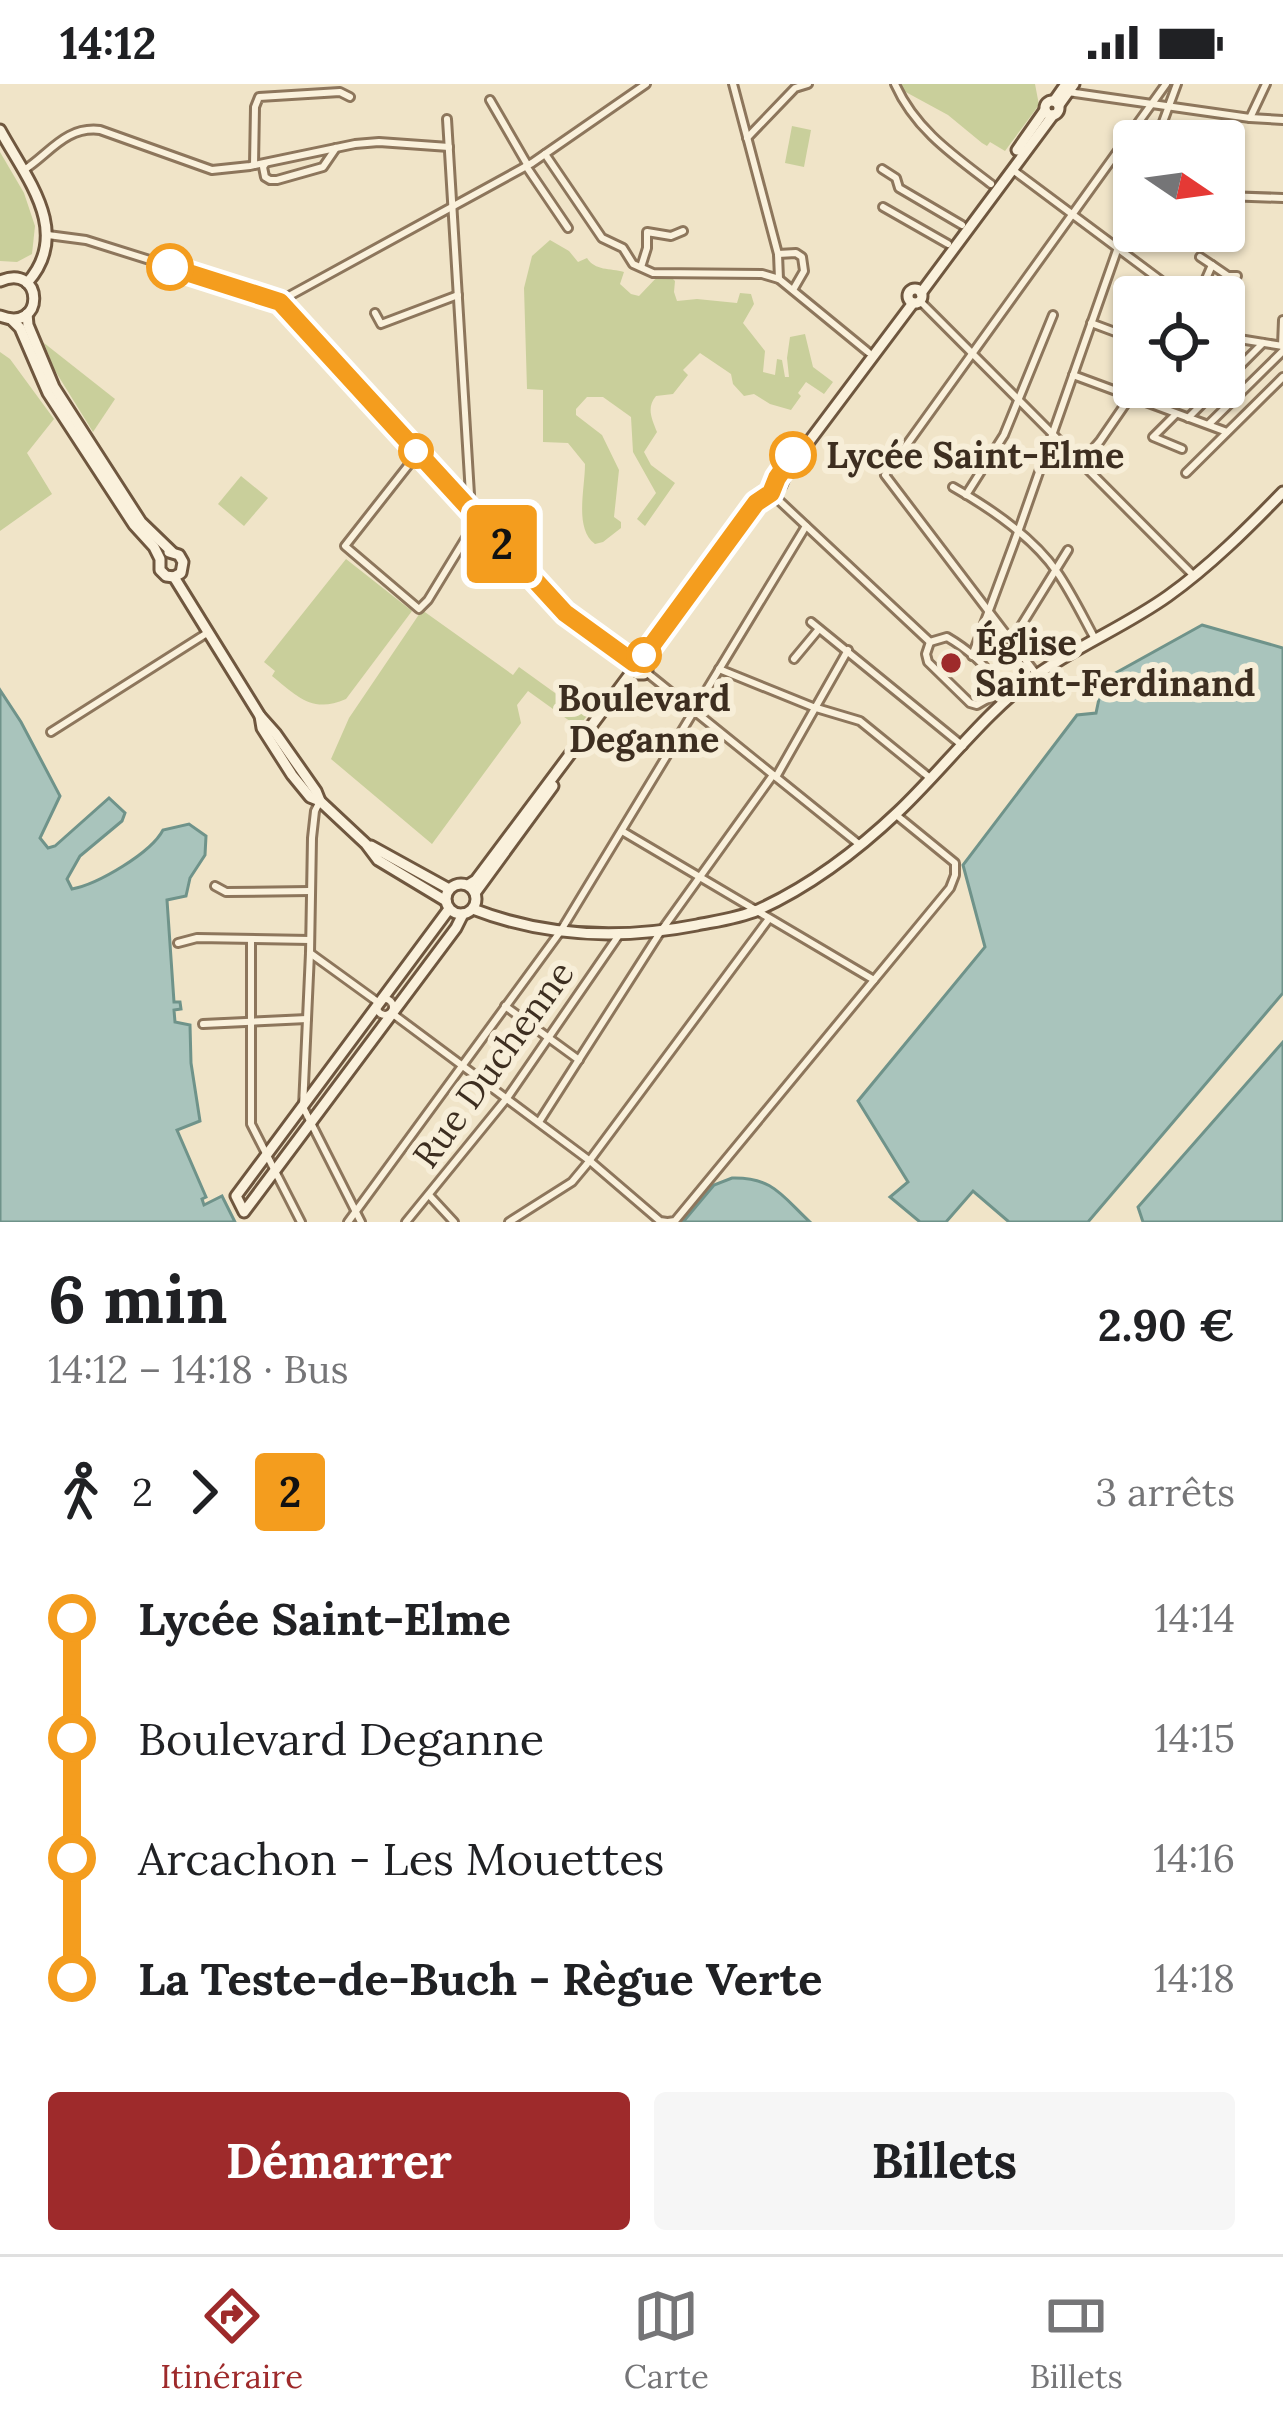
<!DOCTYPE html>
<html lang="fr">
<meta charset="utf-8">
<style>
body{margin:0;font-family:Lora,serif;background:#f6f6f6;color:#202124;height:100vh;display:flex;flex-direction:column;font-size:45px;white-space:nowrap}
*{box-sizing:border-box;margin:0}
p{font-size:39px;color:#757577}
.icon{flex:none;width:66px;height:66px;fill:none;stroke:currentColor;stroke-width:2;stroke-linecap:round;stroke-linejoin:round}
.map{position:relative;height:1138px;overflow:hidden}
.drawer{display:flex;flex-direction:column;background:#fff;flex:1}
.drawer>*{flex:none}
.badge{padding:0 24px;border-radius:9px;font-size:42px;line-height:78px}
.needle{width:78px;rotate:103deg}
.tools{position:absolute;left:1113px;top:36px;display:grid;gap:24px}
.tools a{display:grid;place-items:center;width:132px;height:132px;border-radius:12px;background:#fff;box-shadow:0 3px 9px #0004;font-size:60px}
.map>.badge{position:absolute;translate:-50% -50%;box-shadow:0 0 0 6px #fff}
.legs{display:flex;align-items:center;gap:18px;height:132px;padding:0 48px;font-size:39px}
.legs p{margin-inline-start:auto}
.headline{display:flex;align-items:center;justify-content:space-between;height:204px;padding:0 48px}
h1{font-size:66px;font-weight:700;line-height:90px}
.cta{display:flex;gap:24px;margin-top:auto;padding:24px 48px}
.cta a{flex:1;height:138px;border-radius:12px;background:#9e2a2b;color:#fff;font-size:48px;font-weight:700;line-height:138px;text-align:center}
.cta a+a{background:#f6f6f6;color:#202124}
ul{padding:0 48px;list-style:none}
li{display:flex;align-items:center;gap:42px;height:120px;font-size:45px}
li i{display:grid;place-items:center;width:18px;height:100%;margin:0 15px;background:currentColor}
li i::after{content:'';width:30px;height:30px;margin:-15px;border:9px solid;border-radius:50%;background:#fff}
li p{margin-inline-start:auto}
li:first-child i{background:linear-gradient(#0000 50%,currentColor 0)}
li:last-child i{background:linear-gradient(currentColor 50%,#0000 0)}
.status{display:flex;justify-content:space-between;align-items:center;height:84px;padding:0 60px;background:#fff;direction:ltr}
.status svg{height:33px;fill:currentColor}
.tabs{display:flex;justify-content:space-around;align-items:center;height:168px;border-top:3px solid #e0e0e0;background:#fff;font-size:33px;color:#757577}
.tabs a{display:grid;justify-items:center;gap:6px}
.tabs .current{color:#9e2a2b}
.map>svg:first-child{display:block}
</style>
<div class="status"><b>14:12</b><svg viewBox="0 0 49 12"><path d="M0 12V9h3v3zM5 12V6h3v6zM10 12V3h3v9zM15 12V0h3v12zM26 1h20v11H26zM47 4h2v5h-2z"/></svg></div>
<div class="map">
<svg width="1283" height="1138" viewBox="0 0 1283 1138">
<rect width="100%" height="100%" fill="#f0e4c8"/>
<!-- green -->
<g fill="#c9cf9b">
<polygon points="900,0 1035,0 1039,21 1005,67 990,58 987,62 982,59 948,31 902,6"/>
<polygon points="792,42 811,46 804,83 785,79"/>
<polygon points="0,68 24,109 35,142 32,170 17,178 0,177"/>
<path d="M550,156L569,167L578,178L587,174C595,187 610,184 624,188L620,200L631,210L639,212L658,192H670L675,197L674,208L677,217L697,215L737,219L740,209L751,210L754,220L743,239L765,267L763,288L775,291L777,275L782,276L785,293H789L787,274L790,253L805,250L813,283L833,298L824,310L806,298L798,309L801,312L791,326L770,320L754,310L744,312L733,300L731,290L700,269L683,286L688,291L673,310L656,312C646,324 652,335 657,348L644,368L651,381L675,399L645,442L637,435L656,409L633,368L631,333L603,313H587L576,325V331L602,351L619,386L614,433L621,438V444L603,458L595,460C574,445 585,405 585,380L568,359L543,358V306L527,305L524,204L532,172Z"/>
<polygon points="44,259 115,315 93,348 54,285"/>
<polygon points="0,268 10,275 54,335 27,369 52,410 0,447"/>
<polygon points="241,392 268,414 244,442 218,420"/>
<path d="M346,475L412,527L346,615C312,630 297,612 272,592L275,587L264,578Z"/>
<polygon points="422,526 513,591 519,583 587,632 578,643 528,607 517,621 521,639 432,760 331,675 349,634"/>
</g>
<!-- water -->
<g fill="#a9c4bc" stroke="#6f938a" stroke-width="3">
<polygon points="1202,541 1283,564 1283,909 1088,1138 1009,1138 973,1107 946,1138 920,1138 890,1113 908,1098 858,1017 985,863 963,781 1077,631 1096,629 1103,596"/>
<path d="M0,606L21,638L60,712L40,754L48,764L55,762L109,714L125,729L122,737L80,772L67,795L72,805C98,800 151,769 163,746L189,740L206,752L205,771L190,794L186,812L167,816L174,918H180L181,925L174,926L175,938L190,941L191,979L200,1037L177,1046L206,1113L202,1115L204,1121L222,1112L235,1138H0Z"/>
<polygon points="1283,958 1283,1138 1143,1138 1138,1123"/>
<path d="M732,1094C773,1093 782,1112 810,1138H683L714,1101Z"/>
</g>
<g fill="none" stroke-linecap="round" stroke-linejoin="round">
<!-- street casing -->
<g stroke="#8d765c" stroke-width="12">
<g id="street">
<polyline points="733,0 778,170 779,195"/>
<path d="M895,0C915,45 953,71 991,100"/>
<polyline points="1068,8 1250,34 1283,36"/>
<polyline points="490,16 527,80"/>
<polyline points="1250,34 1266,0"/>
<polyline points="447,35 471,427"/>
<polyline points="747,54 795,4 808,0"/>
<polyline points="1156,57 1177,0"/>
<polyline points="545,70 602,154 623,164 633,180 653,189 762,190 779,195 868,268"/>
<polyline points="265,80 263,83 265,93 270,96 277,96 323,83 336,64"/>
<polyline points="254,81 255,23 259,13 340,8 350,13"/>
<polyline points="526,82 568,144"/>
<polyline points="882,85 896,94 899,104 962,141"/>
<path d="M24,86C50,69 66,42 100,46L212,86L250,82L355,60L379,58L449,63"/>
<polyline points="1013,86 1183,213"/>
<polyline points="1224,112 1283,114"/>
<polyline points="883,123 948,160"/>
<polyline points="48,151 86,156 280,217"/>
<polyline points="778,170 796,169 802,173 804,187 793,206"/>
<polyline points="1200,173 1212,181"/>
<polyline points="641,183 647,164 647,148 671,152 683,147"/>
<polyline points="1198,213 1212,181 1228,192 1237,192"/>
<polyline points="280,217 565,529 633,578"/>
<polyline points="280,217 532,79 646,0"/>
<polyline points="920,217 1193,491"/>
<polyline points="375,229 381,240 458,211"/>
<polyline points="1091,239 1134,255"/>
<polyline points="1224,244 1239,255 1283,262"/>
<polyline points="1282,262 1283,236"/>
<polyline points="1073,291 1227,348"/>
<polyline points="1224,298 1263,259"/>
<polyline points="1176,330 1153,353 1182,365"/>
<polyline points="1188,334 1219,303"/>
<polyline points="1209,340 1283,267"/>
<polyline points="418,369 345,462 419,525 428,516 478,434"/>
<polyline points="1081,379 1100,357 1137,303"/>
<polyline points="1186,389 1283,293"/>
<path d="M953,403C990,424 1032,452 1057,488C1071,508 1083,533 1095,555"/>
<polyline points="771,409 930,558"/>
<polyline points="966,411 1004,351 1053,231"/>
<polyline points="811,538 963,662"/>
<polyline points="930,558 926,570 928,578 970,619 977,621 991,613"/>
<path d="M930,558L947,553C964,563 988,581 996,600L991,613"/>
<polyline points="1011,558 1068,466"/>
<polyline points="972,572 1018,448 1134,118"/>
<polyline points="794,575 819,545"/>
<polyline points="719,585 813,623 860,637 930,694"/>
<polyline points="646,588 860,761"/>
<polyline points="1037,591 885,391 1166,0"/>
<polyline points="51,648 207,549"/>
<polyline points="776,693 848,566"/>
<polyline points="320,717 315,727 312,754 310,869 303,1023 361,1138"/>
<polyline points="622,747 874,896"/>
<polyline points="215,802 226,808 310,807"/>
<polyline points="251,855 251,1040 301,1138"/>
<polyline points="178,859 197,854 310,856"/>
<polyline points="310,869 379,919"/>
<circle cx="385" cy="923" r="8"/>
<polyline points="505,922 579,976"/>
<polyline points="393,930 590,1077 660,1137 667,1138"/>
<polyline points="203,940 307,935"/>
<polyline points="539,1038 661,847 773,691"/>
<polyline points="429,1111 454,1138"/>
<polyline points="348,1138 560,848 806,442"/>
<polyline points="406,1138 507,1014 619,851"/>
<polyline points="509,1138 572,1098 587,1080 768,836"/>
<polyline points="668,1138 675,1137 950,804 955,791 955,779 895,730"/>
</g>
</g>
<!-- secondary casing -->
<g stroke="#6f573f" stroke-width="15">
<g id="secondary">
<circle cx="1052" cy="24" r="7"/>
<polyline points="1054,17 1066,0"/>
<polyline points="1059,21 1074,0"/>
<path d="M0,46C26,94 73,148 27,199"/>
<polyline points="1017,66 1045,26"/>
<path d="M0,197C44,178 46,250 0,232"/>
<circle cx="915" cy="212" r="7"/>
<polyline points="921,209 1053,31"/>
<polyline points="27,230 28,241 54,303 141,438 172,468"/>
<polyline points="12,236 20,244 48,309 134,441 154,463 160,475 160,486 166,492 174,493"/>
<polyline points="169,468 179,471 183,478 181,489 174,493"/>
<polyline points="174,493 260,632 276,650 316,707 320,717"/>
<polyline points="647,581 653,567 759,424 781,401 787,387 913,219"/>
<polyline points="260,632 262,644 292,691 310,713 320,717 366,760 378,776 446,817"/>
<polyline points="371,762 449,805"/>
<circle cx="461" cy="815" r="15"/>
<polyline points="468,801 476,796 633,586 634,579 640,576 647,579 647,586 644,590 637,590 633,586"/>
<polyline points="475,809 553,702"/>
<polyline points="449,825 236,1112 244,1128 456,844 463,830"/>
<path d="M473,825C545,853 620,856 697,841C717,837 739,834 758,826C811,802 858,766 899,727C945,683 984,630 1035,592C1077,562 1126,542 1168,512C1210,482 1247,445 1283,408"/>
</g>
</g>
<!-- street -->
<use href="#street" stroke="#faf1dc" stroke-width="6"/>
<!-- secondary -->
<use href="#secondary" stroke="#faf1dc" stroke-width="9"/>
</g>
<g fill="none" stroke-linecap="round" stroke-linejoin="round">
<!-- line-1 casing -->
<g stroke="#fff" stroke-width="27">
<polyline id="line-1" points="170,183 280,218 565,529 634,579 641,576 756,419 771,409 777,394 793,371"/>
</g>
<!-- line-1 -->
<use href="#line-1" stroke="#f49d1e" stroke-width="18"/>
</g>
<!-- markers -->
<g fill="#fff" stroke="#f49d1e" stroke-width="6">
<circle cx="170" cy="183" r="21"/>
<circle cx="416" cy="367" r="15"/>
<circle cx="793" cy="371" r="21"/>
<circle cx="644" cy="571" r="15"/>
</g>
<circle fill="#9e2a2b" stroke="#f7eed8" stroke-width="4.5" cx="951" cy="579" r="12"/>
<g text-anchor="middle" stroke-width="12" stroke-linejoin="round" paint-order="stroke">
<!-- stop labels -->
<g font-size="36" font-weight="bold" fill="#3d2e20" stroke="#f7eed8" text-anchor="start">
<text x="826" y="384">Lycée Saint-Elme</text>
<text x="644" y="627" text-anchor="middle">Boulevard<tspan x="644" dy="41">Deganne</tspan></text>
</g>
<!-- poi labels -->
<g font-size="36" font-weight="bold" fill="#3d2e20" stroke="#f7eed8" text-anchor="start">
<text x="975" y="571">Église<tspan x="975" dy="41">Saint-Ferdinand</tspan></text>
</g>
<!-- street labels -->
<g font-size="36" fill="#3d2e20" stroke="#f7eed8">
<text transform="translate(493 980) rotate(-54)" y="13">Rue Duchenne</text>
</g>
</g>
</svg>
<div class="tools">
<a><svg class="needle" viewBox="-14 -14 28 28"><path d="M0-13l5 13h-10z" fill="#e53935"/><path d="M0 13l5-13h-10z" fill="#757577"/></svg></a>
<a><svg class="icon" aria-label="locate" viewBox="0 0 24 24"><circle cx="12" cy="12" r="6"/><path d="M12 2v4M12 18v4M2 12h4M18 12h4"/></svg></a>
</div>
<b class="badge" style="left:502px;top:460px;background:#f49d1e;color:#111">2</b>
</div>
<section class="drawer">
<div class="headline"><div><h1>6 min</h1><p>14:12 – 14:18 · Bus</p></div><b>2.90 €</b></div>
<div class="legs"><svg class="icon" aria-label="walk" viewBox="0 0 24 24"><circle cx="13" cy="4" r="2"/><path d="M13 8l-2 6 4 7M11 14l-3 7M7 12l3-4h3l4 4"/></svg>2<svg class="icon" aria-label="forward" viewBox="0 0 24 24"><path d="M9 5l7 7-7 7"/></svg><b class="badge" style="background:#f49d1e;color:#111">2</b><p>3 arrêts</p></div>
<ul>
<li><i style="color:#f49d1e"></i><b>Lycée Saint-Elme</b><p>14:14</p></li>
<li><i style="color:#f49d1e"></i><span>Boulevard Deganne</span><p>14:15</p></li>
<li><i style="color:#f49d1e"></i><span>Arcachon - Les Mouettes</span><p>14:16</p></li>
<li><i style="color:#f49d1e"></i><b>La Teste-de-Buch - Règue Verte</b><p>14:18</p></li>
</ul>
<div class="cta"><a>Démarrer</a><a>Billets</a></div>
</section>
<nav class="tabs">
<a class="current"><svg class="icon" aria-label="directions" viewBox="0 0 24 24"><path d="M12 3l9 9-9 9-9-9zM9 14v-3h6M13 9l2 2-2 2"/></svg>Itinéraire</a>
<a><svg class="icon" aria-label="map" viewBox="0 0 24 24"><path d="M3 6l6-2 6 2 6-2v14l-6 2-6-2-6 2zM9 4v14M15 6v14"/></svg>Carte</a>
<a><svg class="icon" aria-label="tickets" viewBox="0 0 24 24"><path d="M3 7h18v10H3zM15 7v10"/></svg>Billets</a>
</nav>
